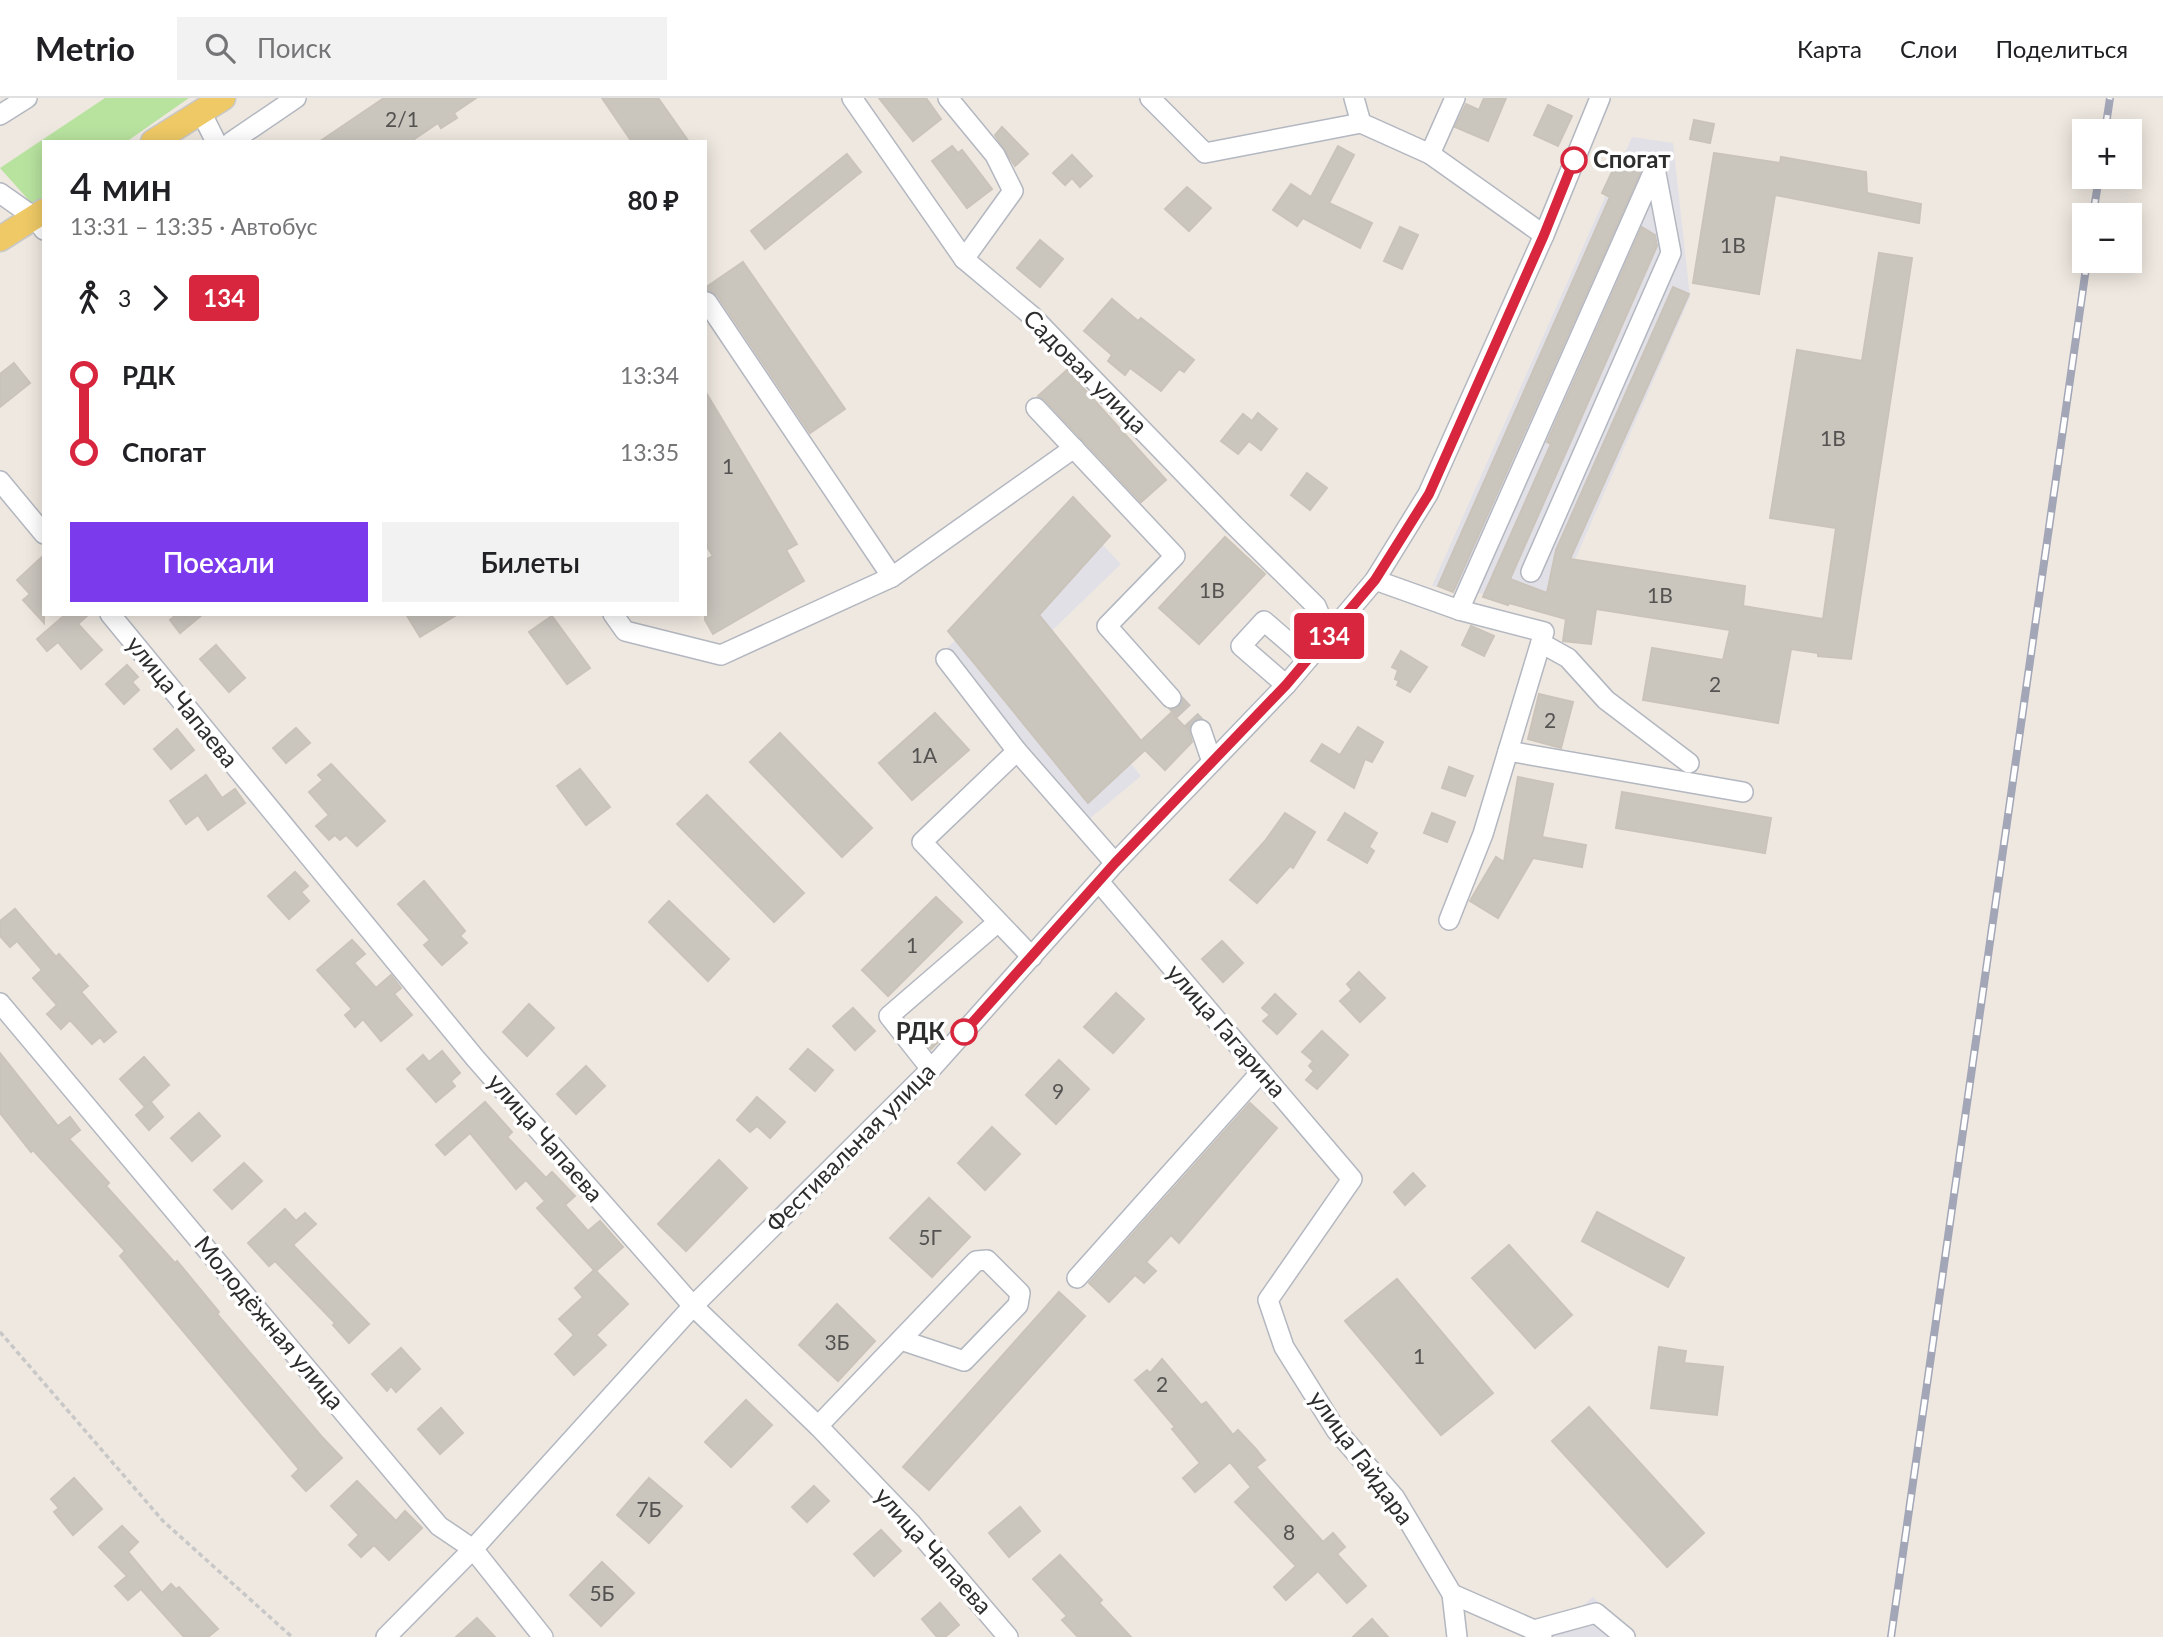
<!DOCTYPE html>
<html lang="ru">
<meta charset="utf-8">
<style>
body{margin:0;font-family:Lato,sans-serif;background:#f2f2f2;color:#202124;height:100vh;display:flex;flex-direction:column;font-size:26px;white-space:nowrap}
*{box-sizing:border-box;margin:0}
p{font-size:23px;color:#757577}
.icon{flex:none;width:38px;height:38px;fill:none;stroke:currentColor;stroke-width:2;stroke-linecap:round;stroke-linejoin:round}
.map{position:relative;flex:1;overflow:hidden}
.drawer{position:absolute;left:42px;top:42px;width:665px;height:476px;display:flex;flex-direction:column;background:#fff;border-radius:0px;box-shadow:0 4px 18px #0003}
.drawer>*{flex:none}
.badge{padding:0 14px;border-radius:5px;font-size:24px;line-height:46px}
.fabs{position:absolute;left:2072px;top:21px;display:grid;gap:14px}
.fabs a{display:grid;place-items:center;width:70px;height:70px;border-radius:0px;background:#fff;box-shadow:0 4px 18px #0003;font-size:35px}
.map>.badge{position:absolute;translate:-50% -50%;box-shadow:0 0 0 4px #fff}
.legs{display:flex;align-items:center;gap:10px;height:77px;padding:0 28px;font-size:23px}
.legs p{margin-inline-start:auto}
.overview{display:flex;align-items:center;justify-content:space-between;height:119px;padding:0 28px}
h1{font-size:38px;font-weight:600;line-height:52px}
.button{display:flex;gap:14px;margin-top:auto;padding:14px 28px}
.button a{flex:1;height:80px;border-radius:0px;background:#7c3aed;color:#fff;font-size:28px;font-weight:600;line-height:80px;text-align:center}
.button a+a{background:#f2f2f2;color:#202124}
ul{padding:0 28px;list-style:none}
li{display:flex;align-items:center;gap:24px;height:77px;font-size:26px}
li i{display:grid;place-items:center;width:10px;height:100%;margin:0 9px;background:currentColor}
li i::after{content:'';width:18px;height:18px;margin:-9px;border:5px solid;border-radius:50%;background:#fff}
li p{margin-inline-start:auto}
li:first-child i{background:linear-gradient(#0000 50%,currentColor 0)}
li:last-child i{background:linear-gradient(currentColor 50%,#0000 0)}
header{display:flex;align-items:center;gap:42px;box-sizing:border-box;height:98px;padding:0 35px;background:#fff;border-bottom:2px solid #e0e0e0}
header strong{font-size:33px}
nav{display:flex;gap:38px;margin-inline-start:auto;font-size:24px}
.search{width:490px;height:63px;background:#f2f2f2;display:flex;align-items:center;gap:18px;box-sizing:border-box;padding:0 24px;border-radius:0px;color:#757577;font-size:26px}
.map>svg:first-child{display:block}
</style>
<header>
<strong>Metrio</strong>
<div class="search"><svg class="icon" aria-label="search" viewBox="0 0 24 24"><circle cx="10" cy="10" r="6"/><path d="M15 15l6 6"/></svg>Поиск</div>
<nav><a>Карта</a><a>Слои</a><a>Поделиться</a></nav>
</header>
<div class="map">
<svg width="2163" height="1539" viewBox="0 0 2163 1539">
<rect width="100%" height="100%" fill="#eee8e0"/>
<!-- industrial -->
<g fill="#e2e0e7">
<polygon points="1632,39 1673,45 1690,199 1555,507 1432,488"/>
<polygon points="1080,423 1121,466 1034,550 1141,678 1088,722 945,552"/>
<polygon points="1593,1499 1633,1539 1546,1539"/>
</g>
<!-- green -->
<polygon fill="#b8e39f" points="105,0 189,0 126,44 44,44 44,101 34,108 0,70"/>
<!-- building -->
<g fill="#cac6be" stroke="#cac3ba" stroke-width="2">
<polygon points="384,0 476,0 454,15 457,20 441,30 438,25 410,44 319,44"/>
<polygon points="602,0 658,0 689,44 632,44"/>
<polygon points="879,0 926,0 941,21 913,43"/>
<polygon points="1484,0 1506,0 1488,43 1455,29 1466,6 1479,12"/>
<polygon points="1548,7 1572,18 1558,48 1534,37"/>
<polygon points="1694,22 1714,26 1710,45 1690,41"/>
<polygon points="1002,29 1028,56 1015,68 995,37"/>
<polygon points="952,48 958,55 962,52 992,91 967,110 932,63"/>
<polygon points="1338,48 1354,57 1329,105 1372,125 1360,150 1303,120 1297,128 1273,112 1291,86 1311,99"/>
<polygon points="1621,55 1644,66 1453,494 1438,488 1610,99 1602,95"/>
<polygon points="1714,55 1780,65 1781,59 1866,74 1867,95 1921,106 1919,125 1775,97 1759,196 1693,185"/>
<polygon points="847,56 861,74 765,151 751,133"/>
<polygon points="1072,57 1092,78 1080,89 1072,80 1065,87 1053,75"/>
<polygon points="1187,89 1211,110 1189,133 1165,111"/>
<polygon points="1400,129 1418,137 1402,171 1384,163"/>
<polygon points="1642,129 1655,137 1657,148 1510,481 1547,495 1556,452 1673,189 1689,196 1570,461 1745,488 1743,508 1823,521 1836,430 1770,420 1797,252 1862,263 1879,155 1912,160 1851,561 1818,558 1818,555 1791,551 1778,625 1643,602 1652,550 1723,562 1730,532 1596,511 1591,546 1563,543 1566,521 1509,505 1508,507 1483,499 1551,346 1547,344"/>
<polygon points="1040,142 1063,161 1040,189 1017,170"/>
<polygon points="743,164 845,311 810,335 717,197 712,193 705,192 705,190"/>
<polygon points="1112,201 1138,223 1141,220 1194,262 1184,274 1179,271 1161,293 1130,270 1125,277 1108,263 1112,257 1084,233"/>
<polygon points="14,265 30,285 0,309 0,276"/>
<polygon points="1067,272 1166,382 1141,404 1045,302 1038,298"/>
<polygon points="705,293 797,446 786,452 804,483 713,536 705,522 705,462 713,458 705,446"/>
<polygon points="1258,315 1277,331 1261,352 1249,343 1238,356 1221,343 1243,316 1252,323"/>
<polygon points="1307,375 1327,390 1310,412 1291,397"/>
<polygon points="1073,399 1110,438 1039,517 1141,643 1171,615 1189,633 1192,644 1165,672 1145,652 1088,705 948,533"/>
<polygon points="1225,439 1265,476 1199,546 1159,510"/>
<polygon points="44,457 44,525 23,502 30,496 17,482"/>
<polygon points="66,516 89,516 78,526 102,552 81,571 58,544 47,553 37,541"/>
<polygon points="177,516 203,516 180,535 170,522"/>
<polygon points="406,516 458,516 420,539"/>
<polygon points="552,518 590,570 567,586 529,534"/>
<polygon points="1471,528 1494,538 1484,558 1462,547"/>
<polygon points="216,547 245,580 229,594 200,561"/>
<polygon points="1401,553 1427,569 1410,594 1397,587 1399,583 1395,581 1398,572 1392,569"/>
<polygon points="127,567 138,579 132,584 139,592 124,606 106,586"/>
<polygon points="1539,596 1573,604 1561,650 1528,641"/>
<polygon points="935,615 969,652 912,702 879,665"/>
<polygon points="1358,629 1383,644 1372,664 1365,661 1354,690 1311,663 1322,646 1340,657"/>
<polygon points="296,630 310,645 286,665 273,650"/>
<polygon points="177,631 194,652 171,671 154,651"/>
<polygon points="780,635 872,730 842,759 750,664"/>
<polygon points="331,666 385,723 357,748 346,737 340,742 335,737 329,742 316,728 329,717 309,694 323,682 318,677"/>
<polygon points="1449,669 1473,678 1465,698 1442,690"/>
<polygon points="580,671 610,709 586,727 557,688"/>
<polygon points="206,677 222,700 235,691 245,705 208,732 198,717 186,726 170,703"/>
<polygon points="1518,679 1553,686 1542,739 1586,747 1582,769 1533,760 1498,820 1470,803 1496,759 1504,764"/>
<polygon points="1622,694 1771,720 1765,755 1616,730"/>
<polygon points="707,697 804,795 774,824 677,726"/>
<polygon points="1285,715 1315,734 1293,770 1290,768 1257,805 1230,782 1265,743"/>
<polygon points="1345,715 1377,735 1369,749 1374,753 1367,765 1328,742"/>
<polygon points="1432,715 1455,724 1447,744 1424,735"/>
<polygon points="295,774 308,788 301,794 309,803 289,821 268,798"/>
<polygon points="424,783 465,833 460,838 467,845 442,867 424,847 430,842 398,806"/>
<polygon points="936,799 962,824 888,898 862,872"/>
<polygon points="669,803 729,861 708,883 649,824"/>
<polygon points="15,811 56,859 59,856 88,888 81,894 116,934 104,944 100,939 92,946 70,922 61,931 47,916 57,907 33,880 42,872 17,843 10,849 0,838 0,823"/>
<polygon points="352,842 365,856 354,865 376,890 391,877 401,890 394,896 412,917 381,943 363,921 355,929 345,917 352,911 317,872"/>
<polygon points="1222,843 1243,865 1223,884 1202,861"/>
<polygon points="1359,874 1385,900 1360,924 1340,903 1352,892 1347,886"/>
<polygon points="1116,895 1144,921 1113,955 1084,929"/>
<polygon points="1275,896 1296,916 1277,936 1263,923 1270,917 1262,910"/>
<polygon points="529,906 554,930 527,958 503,934"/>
<polygon points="853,910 875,933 855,952 833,928"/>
<polygon points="931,931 941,941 931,951 922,940"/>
<polygon points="1322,933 1348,957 1317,991 1306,982 1314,973 1309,968 1313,963 1302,954"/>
<polygon points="808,951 833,972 815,993 790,971"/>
<polygon points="442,953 460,975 451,983 455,988 436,1004 407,971 423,957 429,964"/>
<polygon points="0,955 58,1028 70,1019 80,1032 69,1041 109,1085 106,1088 175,1165 177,1163 219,1214 217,1216 322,1339 342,1360 306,1393 292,1378 299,1371 120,1158 125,1153 33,1052 31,1054 0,1015"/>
<polygon points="144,959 169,987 145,1009 120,981"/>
<polygon points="1059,962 1089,991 1056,1026 1026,997"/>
<polygon points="586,968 605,988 576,1016 557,996"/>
<polygon points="757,999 785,1024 770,1040 757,1028 750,1034 737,1022"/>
<polygon points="151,1004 163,1019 149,1032 136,1017"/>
<polygon points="485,1004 512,1034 507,1039 546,1080 552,1074 575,1098 565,1107 588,1133 600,1123 623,1149 596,1173 628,1206 596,1237 606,1247 574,1277 555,1256 574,1237 559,1221 583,1199 575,1190 594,1172 537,1110 545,1103 526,1082 516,1091 470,1035 445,1057 436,1047"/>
<polygon points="1250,1005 1277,1030 1179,1145 1171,1137 1146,1164 1156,1173 1144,1185 1135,1177 1109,1204 1089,1185"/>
<polygon points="199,1015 220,1038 192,1063 171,1040"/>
<polygon points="992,1029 1020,1056 985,1092 958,1065"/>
<polygon points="719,1062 747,1090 686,1153 658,1126"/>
<polygon points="244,1065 262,1083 232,1111 214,1092"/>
<polygon points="1413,1075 1425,1088 1405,1107 1394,1094"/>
<polygon points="929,1100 970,1139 932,1179 890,1140"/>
<polygon points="285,1111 296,1123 305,1115 316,1126 293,1147 369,1226 349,1245 333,1227 335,1225 275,1163 269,1168 248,1145"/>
<polygon points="1597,1114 1684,1160 1668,1189 1582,1143"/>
<polygon points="1509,1147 1572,1217 1535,1250 1472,1180"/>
<polygon points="1397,1181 1493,1295 1441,1337 1345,1223"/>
<polygon points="1059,1194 1085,1218 929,1392 903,1369"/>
<polygon points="837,1206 875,1243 838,1283 799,1247"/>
<polygon points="1659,1249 1686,1253 1684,1265 1723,1269 1717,1317 1651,1310"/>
<polygon points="401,1250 420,1271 396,1294 391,1288 387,1293 372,1276"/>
<polygon points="1162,1261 1201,1307 1206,1304 1233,1337 1238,1332 1255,1350 1265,1362 1256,1369 1323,1444 1333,1435 1345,1449 1337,1456 1366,1488 1347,1505 1318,1473 1286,1502 1274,1489 1296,1468 1235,1404 1251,1389 1230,1364 1195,1394 1183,1380 1200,1365 1172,1331 1175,1329 1135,1282 1147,1272 1150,1275"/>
<polygon points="746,1302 772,1327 731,1369 705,1344"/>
<polygon points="1589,1309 1704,1435 1667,1469 1552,1343"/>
<polygon points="441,1310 463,1335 440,1356 418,1331"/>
<polygon points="74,1380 102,1411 73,1437 54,1414 59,1410 51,1401"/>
<polygon points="649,1380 682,1408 649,1445 617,1417"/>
<polygon points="357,1383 396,1423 405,1413 422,1430 389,1462 374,1447 361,1459 349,1447 359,1437 331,1408"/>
<polygon points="814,1388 829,1403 807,1424 792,1409"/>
<polygon points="1020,1409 1040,1433 1009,1459 989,1435"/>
<polygon points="122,1428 138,1444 128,1454 162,1495 171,1486 176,1491 179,1489 218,1531 208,1539 184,1539 141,1491 128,1502 115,1488 127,1478 99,1449"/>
<polygon points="881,1432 901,1453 874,1478 854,1456"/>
<polygon points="1060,1457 1102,1502 1099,1505 1131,1539 1078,1539 1062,1522 1067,1518 1033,1481"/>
<polygon points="602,1464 634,1495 601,1528 570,1497"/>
<polygon points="940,1505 959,1527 945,1539 937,1539 922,1521"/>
<polygon points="477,1520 495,1539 456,1539"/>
<polygon points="1372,1521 1388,1539 1353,1539"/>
</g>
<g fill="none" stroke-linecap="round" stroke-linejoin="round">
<!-- minor-tunnel -->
<polyline stroke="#c7c3bc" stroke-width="19" stroke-dasharray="19 10" stroke-linecap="butt" points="1171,600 1201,632"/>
<!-- minor casing -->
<g stroke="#b3b7c0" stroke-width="22">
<g id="minor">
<polyline points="852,0 964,161 1032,218 1234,427 1316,508 1329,539"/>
<polyline points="948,0 995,57 1013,93 964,161"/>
<polyline points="1150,0 1205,55 1361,25 1430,56 1544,137"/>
<polyline points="1354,0 1361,25"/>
<polyline points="201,14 216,44"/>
<polyline points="0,17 27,0"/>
<polyline points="231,44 296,0"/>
<polyline points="1430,56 1455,0"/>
<polyline points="0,95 34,119 44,132"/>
<polyline points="707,204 892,479"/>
<polyline points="1036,310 1175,458 1107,528 1171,600"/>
<polyline points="0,383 44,436"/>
<polyline points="1375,482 1459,512 1544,534 1483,736 1449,822"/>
<polyline points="1459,512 1655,70 1671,155 1531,474"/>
<polyline points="110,516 475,960 693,1208 818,1328 910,1424 1008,1539"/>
<polyline points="613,516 625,533 721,557 892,479 1074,350"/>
<polyline points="1541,545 1568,560 1606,602 1689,665"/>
<polyline points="946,561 1017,653 1115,765"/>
<polyline points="1286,587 1241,548 1264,523 1308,561"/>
<polyline points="1201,632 1212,664"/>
<polyline points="1017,653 922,744 1032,859"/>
<polyline points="1508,653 1743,694"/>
<polyline points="1100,785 1352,1081 1268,1202 1284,1249 1336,1332 1395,1400 1452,1496 1457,1539"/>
<polyline points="0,905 439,1428 473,1451 543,1539"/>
<polyline points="931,971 889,918 998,824"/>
<polyline points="1077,1180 1261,974"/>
<polyline points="818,1328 976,1163 987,1162 1020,1195 1018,1207 964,1263 901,1242"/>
<polyline points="1452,1496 1534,1532 1542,1539"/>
<polyline points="1534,1532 1596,1515 1625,1539"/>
<polyline points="386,1539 473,1451 693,1208 931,971 1115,765 1286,587 1375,482 1428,396 1544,137 1600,0"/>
</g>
</g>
<!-- major casing -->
<g stroke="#c8c8c8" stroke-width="27">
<g id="major">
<polyline points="153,44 223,0"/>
<polyline points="0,141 44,113"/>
</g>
</g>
<!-- path -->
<polyline stroke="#c8c8c8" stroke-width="3.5" stroke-dasharray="5 3.5" stroke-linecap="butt" points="0,1234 163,1423 292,1539"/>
<!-- minor -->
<use href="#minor" stroke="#fff" stroke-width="19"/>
<!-- major -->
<use href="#major" stroke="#eec965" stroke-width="24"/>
<!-- rail casing -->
<g stroke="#a3a6b7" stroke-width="8">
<g id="rail">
<polyline points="2105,33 2110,0"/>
<polyline points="2093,117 2099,79"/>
<polyline points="1891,1539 2087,163"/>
</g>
</g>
<!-- rail -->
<use href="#rail" stroke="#fff" stroke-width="5" stroke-dasharray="16" stroke-linecap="butt"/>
</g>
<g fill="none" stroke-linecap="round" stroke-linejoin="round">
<!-- line-1 casing -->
<g stroke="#fff" stroke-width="16">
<polyline id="line-1" points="964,934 1115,765 1286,587 1375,482 1429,396 1544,137 1574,62"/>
</g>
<!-- line-1 -->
<use href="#line-1" stroke="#d7263d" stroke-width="10"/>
</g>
<!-- markers -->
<g fill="#fff" stroke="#d7263d" stroke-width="3.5">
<circle cx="1574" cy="62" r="12"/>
<circle cx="964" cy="934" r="12"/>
</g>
<g text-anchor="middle" stroke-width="7" stroke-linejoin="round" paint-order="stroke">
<!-- number labels -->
<g font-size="21" fill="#545351">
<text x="402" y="29">2/1</text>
<text x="1733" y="155">1В</text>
<text x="1833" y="348">1В</text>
<text x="728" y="376">1</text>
<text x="1212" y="500">1В</text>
<text x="1660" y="505">1В</text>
<text x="1715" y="594">2</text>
<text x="1550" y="630">2</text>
<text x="924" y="665">1А</text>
<text x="912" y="855">1</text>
<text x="1058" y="1001">9</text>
<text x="930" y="1147">5Г</text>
<text x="837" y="1252">3Б</text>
<text x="1419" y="1266">1</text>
<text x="1162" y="1294">2</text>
<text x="649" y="1419">7Б</text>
<text x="1289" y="1442">8</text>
<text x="602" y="1503">5Б</text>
</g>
<!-- stop labels -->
<g font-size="24" font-weight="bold" fill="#2d2d2d" stroke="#fff" text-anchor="start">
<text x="1593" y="70">Спогат</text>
<text x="945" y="942" text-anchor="end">РДК</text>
</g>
<!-- street labels -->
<g font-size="24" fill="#2d2d2d" stroke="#fff">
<text transform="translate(1085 274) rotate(45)" y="8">Садовая улица</text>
<text transform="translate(182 604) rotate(51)" y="8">улица Чапаева</text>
<text transform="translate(1226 933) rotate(49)" y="8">улица Гагарина</text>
<text transform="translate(545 1040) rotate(49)" y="8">улица Чапаева</text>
<text transform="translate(851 1050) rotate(-45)" y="8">Фестивальная улица</text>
<text transform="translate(269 1225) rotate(50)" y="8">Молодёжная улица</text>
<text transform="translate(1361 1360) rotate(54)" y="8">улица Гайдара</text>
<text transform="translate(933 1453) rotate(48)" y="8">улица Чапаева</text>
</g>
</g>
</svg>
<div class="fabs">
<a>+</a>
<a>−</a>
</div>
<b class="badge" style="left:1329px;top:538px;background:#d7263d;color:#fff">134</b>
<section class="drawer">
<div class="overview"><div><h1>4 мин</h1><p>13:31 – 13:35 · Автобус</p></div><b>80 ₽</b></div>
<div class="legs"><svg class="icon" aria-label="walk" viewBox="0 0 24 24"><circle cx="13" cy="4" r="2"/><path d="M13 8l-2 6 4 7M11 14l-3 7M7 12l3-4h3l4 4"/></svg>3<svg class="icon" aria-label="forward" viewBox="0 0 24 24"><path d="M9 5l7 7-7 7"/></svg><b class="badge" style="background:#d7263d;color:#fff">134</b></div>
<ul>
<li><i style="color:#d7263d"></i><b>РДК</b><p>13:34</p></li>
<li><i style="color:#d7263d"></i><b>Спогат</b><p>13:35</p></li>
</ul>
<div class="button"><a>Поехали</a><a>Билеты</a></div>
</section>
</div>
